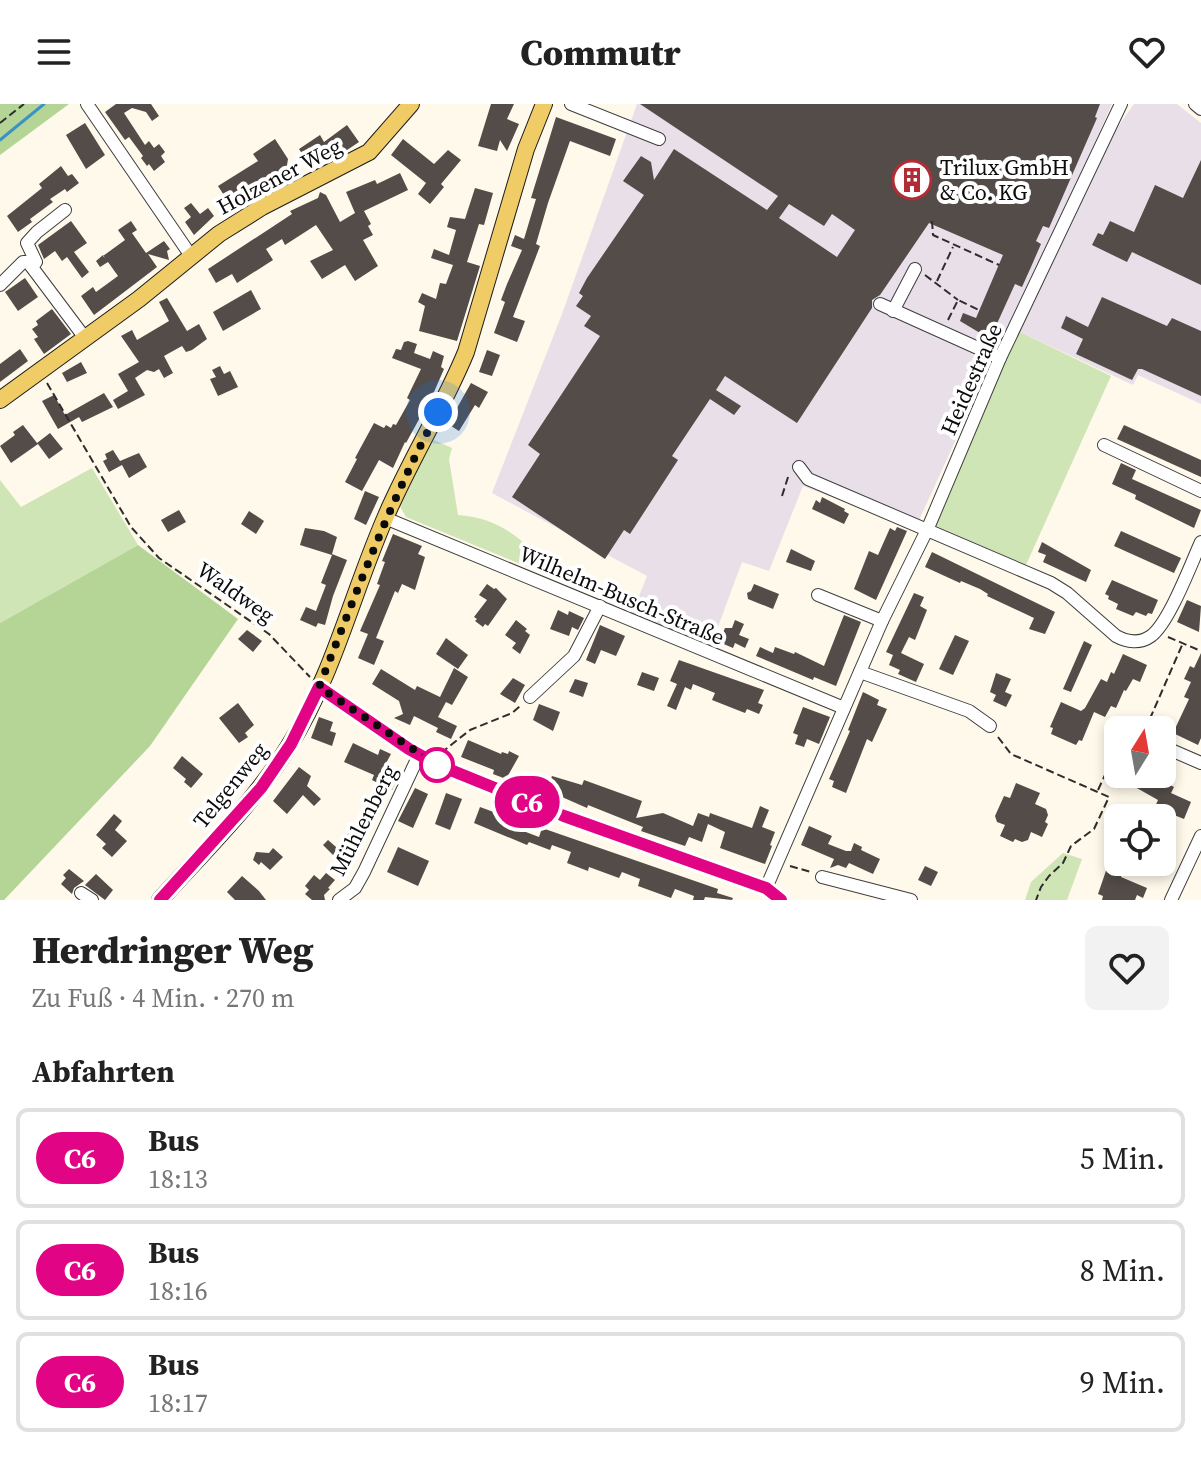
<!DOCTYPE html>
<html lang="de">
<meta charset="utf-8">
<style>
body{margin:0;font-family:"Source Serif 4",serif;background:#f2f2f2;color:#222;height:100vh;display:flex;flex-direction:column;font-size:30px;white-space:nowrap}
*{box-sizing:border-box;margin:0}
p{font-size:26px;color:#767676}
.icon{flex:none;width:44px;height:44px;fill:none;stroke:currentColor;stroke-width:2;stroke-linecap:round;stroke-linejoin:round}
.map{position:relative;height:796px;overflow:hidden}
.side{display:flex;flex-direction:column;background:#fff;flex:1}
.side>*{flex:none}
.badge{padding:0 16px;border-radius:26px;font-size:28px;line-height:52px}
.needle{width:52px;rotate:11deg}
.fabs{position:absolute;left:1104px;top:612px;display:grid;gap:16px}
.fabs a{display:grid;place-items:center;width:72px;height:72px;border-radius:12px;background:#fff;box-shadow:0 4px 12px #0003;font-size:40px}
.you{position:absolute;width:40px;height:40px;margin:-20px;border:6px solid #fff;border-radius:50%;background:#1a73e8;box-shadow:0 0 0 12px #1a73e833}
.map>.badge{position:absolute;translate:-50% -50%;box-shadow:0 0 0 4px #fff}
h2{padding:0 32px;font-size:30px;line-height:72px}
.round{display:grid;place-items:center;flex:none;width:84px;height:84px;border-radius:12px;background:#f2f2f2}
.head{display:flex;align-items:center;justify-content:space-between;height:136px;padding:0 32px}
h1{font-size:38px;font-weight:800;line-height:60px}
ul{padding:0;list-style:none}
li{display:flex;align-items:center;gap:24px;height:100px;margin:0 16px 12px;padding:0 16px;border:4px solid #e0e0e0;border-radius:12px}
li div{flex:1}
li b{display:block;font-size:30px}
li em{font-style:normal}
li .badge{min-width:88px;font-weight:700;text-align:center}
header{display:flex;justify-content:space-between;align-items:center;height:104px;padding:0 32px;background:#fff;font-size:36px;font-weight:800}
.map>svg:first-child{display:block}
</style>
<header><svg class="icon" aria-label="menu" viewBox="0 0 24 24"><path d="M4 6h16M4 12h16M4 18h16"/></svg>Commutr<svg class="icon" aria-label="heart" viewBox="0 0 24 24"><path d="M12 20l-8-8c-3-5 5-10 8-4 3-6 11-1 8 4z"/></svg></header>
<div class="map">
<svg width="1201" height="796" viewBox="0 0 1201 796">
<rect width="100%" height="100%" fill="#fef9ea"/>
<!-- industrial -->
<g fill="#e8dfe9">
<polygon points="637,0 1112,0 1015,215 984,274 915,425 803,382 769,467 742,458 709,547 631,512 647,472 492,389 562,210"/>
<polygon points="1134,0 1177,0 1201,19 1201,300 1138,271 1133,281 1018,227 1105,41"/>
</g>
<!-- green -->
<g fill="#d0e5b6">
<polygon points="1018,227 1111,272 1026,461 934,421"/>
<path d="M434,336L452,344L449,355L458,411C505,414 530,442 559,476L406,413L398,399Z"/>
<polygon points="92,364 138,441 0,519 0,376 21,403"/>
<polygon points="1063,749 1082,755 1067,796 1025,796 1031,778"/>
</g>
<!-- forest -->
<g fill="#b4d596">
<polygon points="0,0 69,0 0,51"/>
<polygon points="138,441 238,515 150,642 4,796 0,796 0,519"/>
</g>
<g fill="none" stroke-linecap="round" stroke-linejoin="round">
<!-- stream -->
<polyline stroke="#3d92c5" stroke-width="3" points="0,36 44,0"/>
</g>
<!-- building -->
<g fill="#534c48" fill-rule="evenodd">
<polygon points="116,0 151,0 159,12 152,17 146,8 132,4 124,9 145,41 149,37 154,44 159,40 165,48 161,52 165,58 154,67 149,60 147,62 141,54 143,52 129,33 125,36 105,8"/>
<polygon points="491,0 514,0 507,15 519,20 507,47 500,36 497,47 478,42"/>
<path d="M640,0H1100L1095,13L1097,14L1049,124L1043,122L1036,137L1041,140L1031,163L1022,183L1015,180L990,235L960,217L963,209L976,214L1003,151L929,119L880,191L872,196V204L797,319L725,272L716,286L741,302L734,311L710,295L672,352L678,356L630,430L624,426L605,455L512,393L540,350L528,341L600,232L584,222L591,212L576,202L583,192L579,189L587,174L644,91L623,77L641,52L651,58L654,76L674,45L767,106L778,92ZM789,100L824,122L832,110L855,126L837,153L779,114Z"/>
<polygon points="556,13 616,35 610,52 570,37 548,99 536,140 540,142 513,213 525,217 517,238 494,229 505,198 501,196 507,180 522,146 511,142 515,131 524,135 536,95 531,94"/>
<polygon points="85,19 105,51 86,65 66,31"/>
<polygon points="347,21 359,38 344,48 339,41 308,59 299,45 320,31 324,38"/>
<polygon points="275,35 288,55 287,61 293,73 278,80 275,73 231,102 218,82 258,57 253,50"/>
<polygon points="403,35 434,60 448,46 461,56 441,80 444,83 430,100 418,90 426,79 391,51"/>
<polygon points="1201,56 1201,181 1132,148 1127,158 1092,141 1098,129 1103,131 1110,117 1134,128 1155,81 1183,94"/>
<polygon points="61,62 68,72 72,70 79,79 67,88 65,85 50,95 53,98 30,115 32,118 18,128 7,112 42,84 39,80"/>
<polygon points="400,69 408,86 364,107 371,120 368,122 373,131 363,136 378,162 355,177 345,161 322,175 310,157 333,146 316,121 285,141 282,135 266,145 273,156 237,179 232,170 216,179 208,165 292,110 290,107 318,94 320,88 326,91 340,118 355,109 346,88 375,76 377,80"/>
<polygon points="475,84 493,89 484,121 479,120 467,158 480,162 457,237 419,227 425,202 418,198 422,189 436,195 440,179 446,180 453,161 431,154 434,145 449,151 456,126 447,123 450,113 465,115"/>
<polygon points="191,99 200,110 208,104 214,112 194,131 185,118 191,113 184,104"/>
<polygon points="71,117 87,139 74,148 89,168 82,174 67,153 62,157 55,147 44,155 38,141"/>
<polygon points="131,117 137,126 132,129 146,149 164,137 170,145 167,147 169,156 148,150 157,163 94,211 81,192 93,183 96,188 118,172 108,158 100,163 96,157 103,151 105,154 103,152 125,136 118,126"/>
<polygon points="25,174 38,193 18,207 5,188"/>
<polygon points="251,186 261,205 223,227 213,208"/>
<polygon points="1102,193 1167,222 1172,214 1201,227 1201,292 1142,265 1138,265 1132,276 1076,250 1083,235 1061,224 1066,212 1088,223"/>
<polygon points="167,194 187,227 199,220 207,235 192,246 186,248 182,242 164,252 173,269 164,274 159,265 154,268 147,266 135,274 145,291 118,305 113,296 128,287 118,270 139,258 121,232 132,226 137,236 169,217 159,198"/>
<polygon points="52,205 71,230 44,250 34,235 38,233 32,225 38,221 36,217"/>
<polygon points="408,237 417,240 414,249 430,255 433,247 444,252 441,263 444,265 434,288 406,339 405,338 393,364 379,356 362,387 345,378 357,355 355,354 374,319 384,324 386,321 391,324 393,320 396,321 410,296 407,294 421,265 392,254 396,245 401,246 404,238"/>
<polygon points="20,245 28,257 0,278 0,260"/>
<polygon points="487,246 500,251 492,272 479,268"/>
<polygon points="81,258 87,269 67,278 62,269"/>
<polygon points="220,262 224,270 230,267 238,283 218,292 210,275 216,273 212,266"/>
<polygon points="471,279 488,288 479,304 475,301 459,327 448,320"/>
<polygon points="104,289 113,303 82,318 79,313 58,325 42,297 54,291 65,311"/>
<polygon points="23,321 37,339 50,329 63,345 49,355 38,340 11,359 0,342 15,331 13,328"/>
<polygon points="1124,321 1201,356 1201,373 1117,335"/>
<polygon points="113,346 120,357 139,349 147,363 129,374 122,361 109,368 103,357 107,355 105,350"/>
<polygon points="1121,359 1136,366 1132,375 1201,406 1194,424 1135,395 1136,391 1112,380"/>
<polygon points="365,387 379,393 366,421 354,415"/>
<polygon points="822,393 845,405 844,407 849,410 844,420 812,405 816,396 820,399"/>
<polygon points="179,406 186,418 168,428 161,416"/>
<polygon points="249,407 264,417 256,430 241,420"/>
<polygon points="897,423 907,427 876,496 854,485 869,447 878,451 890,424 895,427"/>
<polygon points="305,424 324,427 337,433 332,450 347,456 333,492 325,521 318,519 316,523 300,516 306,503 316,507 326,481 321,479 332,451 300,441"/>
<polygon points="1121,427 1181,454 1174,469 1114,442"/>
<polygon points="393,430 422,442 418,450 425,453 415,486 402,480 398,489 395,487 376,534 384,537 374,561 358,554 368,530 360,527 380,481 377,480 385,458 382,457"/>
<polygon points="1042,438 1091,466 1086,478 1043,458 1046,451 1038,448"/>
<polygon points="791,445 815,457 811,467 786,458"/>
<polygon points="932,448 1055,508 1045,530 1029,525 1034,514 987,492 988,490 980,485 961,477 960,479 925,463"/>
<polygon points="1112,476 1158,496 1152,510 1148,509 1146,512 1136,508 1133,512 1116,505 1118,500 1108,495 1109,492 1105,490"/>
<polygon points="487,480 494,485 496,484 507,495 488,522 485,520 483,523 475,517 477,515 474,513 487,496 479,491"/>
<polygon points="754,480 779,490 773,505 748,495 747,489 751,487"/>
<polygon points="914,489 924,493 920,502 927,506 915,536 909,533 901,549 924,560 916,578 898,570 900,566 889,561 893,551 886,548"/>
<polygon points="1187,496 1201,502 1199,528 1177,518"/>
<polygon points="558,506 568,511 569,507 584,514 578,526 572,523 569,532 550,525"/>
<polygon points="844,511 861,518 836,582 814,573 813,576 756,552 760,543 773,549 775,543 794,550 795,548 824,562"/>
<polygon points="516,516 527,525 525,527 530,531 520,550 512,544 516,539 505,531"/>
<polygon points="735,516 744,520 739,531 749,535 745,544 735,539 733,544 719,538 725,524 732,524"/>
<polygon points="600,521 625,532 616,552 601,546 595,560 586,556"/>
<polygon points="247,526 262,537 253,548 238,535"/>
<polygon points="955,531 969,537 953,571 939,565"/>
<polygon points="446,534 468,551 458,565 436,550"/>
<polygon points="1084,537 1092,541 1071,588 1063,585"/>
<polygon points="1201,549 1201,634 1198,641 1173,629 1189,595 1184,593 1191,578 1184,575 1190,562 1194,564"/>
<polygon points="1123,550 1147,561 1140,578 1133,575 1126,587 1124,586 1116,604 1111,602 1105,613 1094,608 1082,637 1079,636 1076,641 1051,630 1053,624 1050,623 1061,598 1081,607 1085,604 1101,575 1107,578 1111,568 1114,570"/>
<polygon points="679,556 764,586 758,599 763,601 759,610 747,605 745,609 712,596 715,589 693,580 691,586 685,583 676,606 667,602 677,580 670,577"/>
<polygon points="454,564 468,573 452,601 446,598 438,613 457,622 451,635 436,628 438,624 414,612 410,621 394,614 403,610 399,597 372,580 381,565 415,586 417,582 440,593"/>
<polygon points="642,568 659,574 654,587 637,581"/>
<polygon points="996,569 1011,575 1005,588 1012,591 1006,603 993,597 996,591 990,588"/>
<polygon points="513,574 525,581 515,599 500,590"/>
<polygon points="575,575 588,579 583,593 569,588"/>
<polygon points="863,588 879,596 877,601 887,605 872,638 867,635 846,689 832,683 834,677 829,675 850,627 848,626"/>
<polygon points="238,599 254,621 245,629 248,633 239,639 219,614"/>
<polygon points="539,600 560,608 553,627 533,616"/>
<polygon points="803,603 830,613 819,640 807,635 804,643 795,640 798,631 793,629"/>
<polygon points="319,613 333,618 330,627 336,629 332,642 311,634"/>
<polygon points="468,636 501,650 502,648 508,650 509,647 519,652 506,675 493,670 494,666 461,653"/>
<polygon points="353,639 378,651 380,645 391,650 385,661 400,668 392,686 372,676 374,671 344,658"/>
<polygon points="182,652 203,670 191,684 184,678 186,675 173,664"/>
<polygon points="299,663 311,672 307,682 321,695 314,702 303,691 287,710 273,697"/>
<polygon points="1132,670 1163,670 1160,676 1174,683 1171,689 1191,698 1184,715 1174,711 1169,721 1162,718 1162,714 1150,714 1158,696 1128,679"/>
<polygon points="552,672 582,681 584,676 642,697 636,714 663,709 693,722 698,709 709,713 710,709 752,724 760,702 769,706 762,723 775,728 770,741 772,742 765,760 720,744 725,728 708,720 702,738 689,733 685,742 676,739 641,727 643,723 588,701 587,704 546,686"/>
<polygon points="1016,679 1040,689 1035,700 1046,705 1048,711 1045,718 1048,720 1042,733 1031,728 1028,736 1022,738 1015,735 1013,738 1000,732 1005,721 997,718 995,712 1004,692 1010,694"/>
<polygon points="415,684 428,690 413,724 398,717"/>
<polygon points="446,689 462,695 450,726 435,720"/>
<polygon points="480,703 499,710 497,717 539,733 542,724 718,785 717,789 733,794 732,796 705,793 704,796 693,796 694,792 675,785 671,794 638,782 640,775 622,768 619,774 589,763 588,767 567,759 571,748 552,741 550,746 529,738 527,741 474,719"/>
<polygon points="114,710 122,717 115,726 127,737 112,753 102,744 106,740 96,731"/>
<polygon points="1118,714 1118,758 1124,758 1121,773 1147,784 1143,794 1137,791 1135,796 1102,796 1103,792 1098,790 1109,758 1106,756 1111,744 1106,742"/>
<polygon points="362,716 369,723 354,739 346,732"/>
<polygon points="809,722 832,732 828,740 846,747 851,747 854,739 862,743 861,746 880,755 873,770 849,759 846,764 838,761 830,764 834,755 801,741"/>
<polygon points="328,736 343,749 352,738 360,746 344,762 323,741"/>
<polygon points="398,743 429,757 418,782 387,768"/>
<polygon points="273,744 283,753 270,766 261,758 259,761 253,756 256,748 269,749"/>
<polygon points="925,762 938,768 931,782 918,776"/>
<polygon points="69,765 84,777 74,784 72,790 61,780 66,774 63,771"/>
<polygon points="326,769 335,776 328,784 330,785 324,791 325,796 312,796 305,790 309,786 305,782 314,771 320,776"/>
<polygon points="96,770 113,786 105,796 85,781"/>
<polygon points="242,772 259,787 266,796 235,796 227,788"/>
</g>
<g fill="none" stroke-linecap="round" stroke-linejoin="round">
<!-- minor casing -->
<g stroke="#3e3e3e" stroke-width="14">
<g id="minor">
<polyline points="87,0 191,152"/>
<polyline points="571,0 659,35"/>
<polyline points="1195,0 1201,5"/>
<polyline points="32,163 36,158 27,139 37,128 65,106"/>
<polyline points="0,181 23,158 28,158 85,234"/>
<polyline points="880,200 1000,254"/>
<polyline points="893,207 915,165"/>
<polyline points="1104,341 1201,387"/>
<path d="M799,363L808,375L1051,479L1067,489L1116,532C1127,538 1140,540 1151,532C1169,519 1191,460 1201,438"/>
<polyline points="385,414 844,604"/>
<polyline points="818,491 882,517"/>
<polyline points="860,568 969,607 990,622"/>
<polyline points="319,583 409,645 438,661 540,703 766,784 781,796"/>
<polyline points="530,593 574,552 600,502"/>
<polyline points="1164,643 1201,659"/>
<polyline points="822,773 911,796"/>
<polyline points="766,784 882,517 928,424 1000,254 1121,0"/>
<polyline points="81,789 92,796"/>
<polyline points="339,796 355,784 364,768 419,651"/>
<polyline points="1171,796 1201,732"/>
</g>
</g>
<!-- major casing -->
<g stroke="#1c1c1c" stroke-width="18">
<g id="major">
<polyline points="0,296 139,195 219,130 262,103 369,48 411,0"/>
<path d="M160,796C205,746 254,699 289,642C333,572 353,487 386,412C410,356 443,304 466,248L526,45L544,0"/>
</g>
</g>
<!-- path -->
<g stroke="#2d2d2d" stroke-width="2" stroke-dasharray="8 4" stroke-linecap="butt">
<polyline points="0,19 24,0"/>
<polyline points="932,117 933,131 999,161"/>
<polyline points="925,171 958,196"/>
<polyline points="937,177 953,143"/>
<polyline points="948,216 958,196 979,206"/>
<polyline points="47,279 131,423 159,454 269,530 310,573"/>
<polyline points="782,392 789,370"/>
<polyline points="1168,533 1201,547"/>
<polyline points="1126,626 1129,620 1143,626"/>
<polyline points="1145,626 1183,539"/>
<polyline points="998,633 1011,650 1109,693 1094,725 1071,742 1063,759 1049,772 1041,783 1036,796"/>
<polyline points="441,649 470,626 512,609 520,602"/>
<polyline points="1098,686 1118,643"/>
<polyline points="790,762 811,768"/>
</g>
<!-- minor -->
<use href="#minor" stroke="#fff" stroke-width="12"/>
<!-- major -->
<use href="#major" stroke="#f0cc67" stroke-width="16"/>
</g>
<g fill="none" stroke-linecap="round" stroke-linejoin="round">
<!-- line casing -->
<g stroke="#fff" stroke-width="18">
<polyline id="line" points="160,796 261,684 291,640 319,583 409,645 438,661 564,712 766,784 781,796"/>
</g>
<!-- line -->
<use href="#line" stroke="#e10585" stroke-width="12"/>
<!-- walk -->
<path stroke="#0b0b0b" stroke-width="8" stroke-dasharray="0 14.4" d="M437,661L319,583C356,490 390,397 438,308"/>
</g>
<!-- icons -->
<defs>
<g id="building-ring" transform="scale(2)"><circle r="9.5" fill="#fff" stroke="#b22c35" stroke-width="1.5"/><path d="M-4-6H4V6H1V3H-1V6H-4ZM-2.5-4.3h1.7v1.8h-1.7ZM.8-4.3h1.7v1.8H.8ZM-2.5-1h1.7V.8h-1.7ZM.8-1h1.7V.8H.8Z" fill="#b22c35"/></g>
</defs>
<g fill-rule="evenodd">
<use href="#building-ring" x="912" y="76"/>
</g>
<!-- markers -->
<circle fill="#fff" stroke="#e10585" stroke-width="4" cx="437" cy="661" r="16"/>
<g text-anchor="middle" stroke-width="8" stroke-linejoin="round" paint-order="stroke">
<!-- poi labels -->
<g font-size="22" fill="#0b0b0b" stroke="#fff" text-anchor="start">
<text x="940" y="71">Trilux GmbH<tspan x="940" dy="25">&amp; Co. KG</tspan></text>
</g>
<!-- street labels -->
<g font-size="22" fill="#0b0b0b" stroke="#fff">
<text transform="translate(279 72) rotate(-28)" y="8">Holzener Weg</text>
<text transform="translate(971 275) rotate(-66)" y="8">Heidestraße</text>
<text transform="translate(236 488) rotate(35)" y="8">Waldweg</text>
<text transform="translate(622 491) rotate(23)" y="8">Wilhelm-Busch-Straße</text>
<text transform="translate(230 681) rotate(-51)" y="8">Telgenweg</text>
<text transform="translate(363 716) rotate(-63)" y="8">Mühlenberg</text>
</g>
</g>
</svg>
<div class="fabs">
<a><svg class="needle" viewBox="-14 -14 28 28"><path d="M0-13l5 13h-10z" fill="#e53935"/><path d="M0 13l5-13h-10z" fill="#767676"/></svg></a>
<a><svg class="icon" aria-label="locate" viewBox="0 0 24 24"><circle cx="12" cy="12" r="6"/><path d="M12 2v4M12 18v4M2 12h4M18 12h4"/></svg></a>
</div>
<div class="you" style="left:438px;top:308px"></div>
<b class="badge" style="left:527px;top:698px;background:#e10585;color:#fff">C6</b>
</div>
<section class="side">
<div class="head"><div><h1>Herdringer Weg</h1><p>Zu Fuß · 4 Min. · 270 m</p></div><a class="round"><svg class="icon" aria-label="heart" viewBox="0 0 24 24"><path d="M12 20l-8-8c-3-5 5-10 8-4 3-6 11-1 8 4z"/></svg></a></div>
<h2>Abfahrten</h2>
<ul>
<li><span class="badge" style="background:#e10585;color:#fff">C6</span><div><b>Bus</b><p>18:13</p></div><em>5 Min.</em></li>
<li><span class="badge" style="background:#e10585;color:#fff">C6</span><div><b>Bus</b><p>18:16</p></div><em>8 Min.</em></li>
<li><span class="badge" style="background:#e10585;color:#fff">C6</span><div><b>Bus</b><p>18:17</p></div><em>9 Min.</em></li>
</ul>
</section>
